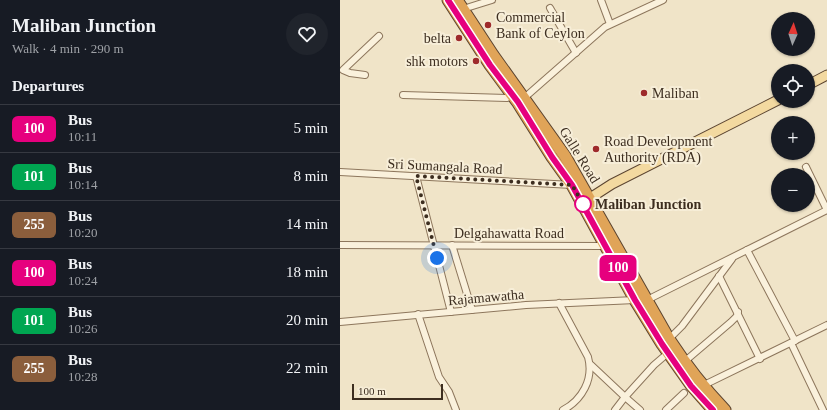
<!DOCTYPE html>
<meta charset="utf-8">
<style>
body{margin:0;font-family:Georgia,serif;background:#20242c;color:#f1f3f6;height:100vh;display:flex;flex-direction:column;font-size:15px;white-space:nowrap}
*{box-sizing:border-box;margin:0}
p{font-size:13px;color:#9ea1a6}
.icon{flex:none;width:22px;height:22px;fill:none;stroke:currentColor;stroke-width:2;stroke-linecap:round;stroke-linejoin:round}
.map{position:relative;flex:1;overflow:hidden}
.panel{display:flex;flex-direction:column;background:#171b24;width:340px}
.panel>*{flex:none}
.badge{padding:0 8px;border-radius:6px;font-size:14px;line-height:26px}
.needle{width:26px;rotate:3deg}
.controls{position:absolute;left:431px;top:12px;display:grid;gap:8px}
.controls a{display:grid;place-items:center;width:44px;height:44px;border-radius:50%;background:#171b24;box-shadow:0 1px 3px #0004;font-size:20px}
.scale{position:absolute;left:12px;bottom:10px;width:91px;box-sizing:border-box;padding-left:4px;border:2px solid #3d2e20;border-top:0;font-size:11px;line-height:14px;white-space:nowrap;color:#3d2e20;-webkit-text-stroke:3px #f7eed8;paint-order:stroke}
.you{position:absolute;width:20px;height:20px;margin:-10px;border:3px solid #fff;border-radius:50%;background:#1a73e8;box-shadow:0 0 0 6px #1a73e833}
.map>.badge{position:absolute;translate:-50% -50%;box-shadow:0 0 0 2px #fff}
h2{padding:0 12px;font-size:15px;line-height:36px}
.round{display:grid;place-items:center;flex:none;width:42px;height:42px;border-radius:21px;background:#20242c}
.summary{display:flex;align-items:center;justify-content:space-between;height:68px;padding:0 12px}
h1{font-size:19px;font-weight:700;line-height:30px}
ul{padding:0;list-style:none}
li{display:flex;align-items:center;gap:12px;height:48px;padding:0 12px;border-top:1px solid #363941}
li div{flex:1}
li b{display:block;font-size:15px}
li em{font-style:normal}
li .badge{min-width:44px;font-weight:700;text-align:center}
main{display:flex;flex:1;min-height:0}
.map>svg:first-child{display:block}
</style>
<main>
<section class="panel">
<div class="summary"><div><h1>Maliban Junction</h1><p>Walk · 4 min · 290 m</p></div><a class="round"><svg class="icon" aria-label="heart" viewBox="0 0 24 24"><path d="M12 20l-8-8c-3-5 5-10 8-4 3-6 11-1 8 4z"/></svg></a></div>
<h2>Departures</h2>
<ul>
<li><span class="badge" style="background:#e6007e;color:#fff">100</span><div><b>Bus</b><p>10:11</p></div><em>5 min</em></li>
<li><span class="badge" style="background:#00a651;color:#fff">101</span><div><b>Bus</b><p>10:14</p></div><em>8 min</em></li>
<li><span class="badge" style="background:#8b5e3c;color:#fff">255</span><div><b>Bus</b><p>10:20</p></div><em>14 min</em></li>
<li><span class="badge" style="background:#e6007e;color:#fff">100</span><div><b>Bus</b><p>10:24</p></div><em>18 min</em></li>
<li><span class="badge" style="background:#00a651;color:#fff">101</span><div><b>Bus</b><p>10:26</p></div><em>20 min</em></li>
<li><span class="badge" style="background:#8b5e3c;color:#fff">255</span><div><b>Bus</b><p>10:28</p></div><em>22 min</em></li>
</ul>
</section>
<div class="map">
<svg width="487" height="410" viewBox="0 0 487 410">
<rect width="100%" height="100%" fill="#f0e4c8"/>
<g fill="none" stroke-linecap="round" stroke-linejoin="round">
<!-- street casing -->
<g stroke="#8d765c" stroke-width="8">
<g id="street">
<polyline points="261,0 270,24"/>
<polyline points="210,8 236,53"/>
<polyline points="123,9 152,0"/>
<polyline points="25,75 10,73 3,70 39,36"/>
<polyline points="63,95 167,98 175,95"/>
<polyline points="183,99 265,27 323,0"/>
<polyline points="466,167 487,210"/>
<polyline points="0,172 232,185"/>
<polyline points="76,176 111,312"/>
<polyline points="0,245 266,246"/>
<polyline points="112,245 132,310"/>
<polyline points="407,250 455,341"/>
<polyline points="379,276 420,359"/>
<polyline points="307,300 487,210"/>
<path d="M219,303L248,357C254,379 242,400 223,410"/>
<polyline points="78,314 99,377 109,392 116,410"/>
<polyline points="0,322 186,305 295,300"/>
<polyline points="329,339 342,326 392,259"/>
<polyline points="451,343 483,410"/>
<polyline points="344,362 391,322 397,316 398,312"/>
<polyline points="251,365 285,397 275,410"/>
<polyline points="362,386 487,325"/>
<polyline points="300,410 285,397 314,365 328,353"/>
<polyline points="326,410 344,393"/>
</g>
</g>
<!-- primary casing -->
<g stroke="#5b4430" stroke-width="11">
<g id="primary">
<polyline points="468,85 487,75"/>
<polyline points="244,202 272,184 438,100"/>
</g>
</g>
<!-- highway casing -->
<g stroke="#5b4430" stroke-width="13">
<g id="highway">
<polyline points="108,0 150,65 178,103 212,157 232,185 295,300 322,344 351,385 373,410"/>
<path d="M117,0L153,55L225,156L329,339C346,365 364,388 385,410"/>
</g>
</g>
<!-- street -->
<use href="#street" stroke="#faf1dc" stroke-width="6"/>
<!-- primary -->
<use href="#primary" stroke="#f3d9a0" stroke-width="9"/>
<!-- highway -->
<use href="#highway" stroke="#e0a458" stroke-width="11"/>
</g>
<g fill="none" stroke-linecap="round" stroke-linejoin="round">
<!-- line casing -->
<g stroke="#fff" stroke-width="9">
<polyline id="line" points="108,0 150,65 178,102 212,157 232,185 295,300 322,344 351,386 373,410"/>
</g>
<!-- line -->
<use href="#line" stroke="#e6007e" stroke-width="6"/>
<!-- walk -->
<polyline stroke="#3d2e20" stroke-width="4" stroke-dasharray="0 7.2" points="97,258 76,176 232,185 243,204"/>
</g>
<!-- markers -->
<g fill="#9e2a2b" stroke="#f7eed8" stroke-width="1.5">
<circle cx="148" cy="25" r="4"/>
<circle cx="119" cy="38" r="4"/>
<circle cx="136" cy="61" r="4"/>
<circle cx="304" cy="93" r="4"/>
<circle cx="256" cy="149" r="4"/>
</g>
<circle fill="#fff" stroke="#e6007e" stroke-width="2" cx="243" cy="204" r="8"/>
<g text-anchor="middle" stroke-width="4" stroke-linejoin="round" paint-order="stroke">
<!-- poi labels -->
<g font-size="14" fill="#3d2e20" stroke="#f7eed8" text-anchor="start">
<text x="156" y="22">Commercial<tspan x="156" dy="16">Bank of Ceylon</tspan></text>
<text x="111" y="43" text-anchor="end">belta</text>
<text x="128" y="66" text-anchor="end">shk motors</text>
<text x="312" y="98">Maliban</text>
<text x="264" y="146">Road Development<tspan x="264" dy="16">Authority (RDA)</tspan></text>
</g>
<!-- street labels -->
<g font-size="14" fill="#3d2e20" stroke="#f7eed8">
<text transform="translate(240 155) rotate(58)" y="5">Galle Road</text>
<text transform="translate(105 166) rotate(3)" y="5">Sri Sumangala Road</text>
<text x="169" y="238">Delgahawatta Road</text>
<text transform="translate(146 297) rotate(-5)" y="5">Rajamawatha</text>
</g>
<!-- stop labels -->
<g font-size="14" font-weight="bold" fill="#3d2e20" stroke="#f7eed8" text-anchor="start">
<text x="255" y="209">Maliban Junction</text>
</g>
</g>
</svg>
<div class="controls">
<a><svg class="needle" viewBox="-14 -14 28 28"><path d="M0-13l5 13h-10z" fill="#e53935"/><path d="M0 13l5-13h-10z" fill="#9ea1a6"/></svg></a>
<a><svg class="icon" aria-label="locate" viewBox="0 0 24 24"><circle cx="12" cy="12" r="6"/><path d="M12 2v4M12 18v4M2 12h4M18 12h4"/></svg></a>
<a>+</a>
<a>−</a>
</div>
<div class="scale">100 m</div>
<div class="you" style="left:97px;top:258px"></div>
<b class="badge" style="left:278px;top:268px;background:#e6007e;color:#fff">100</b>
</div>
</main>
